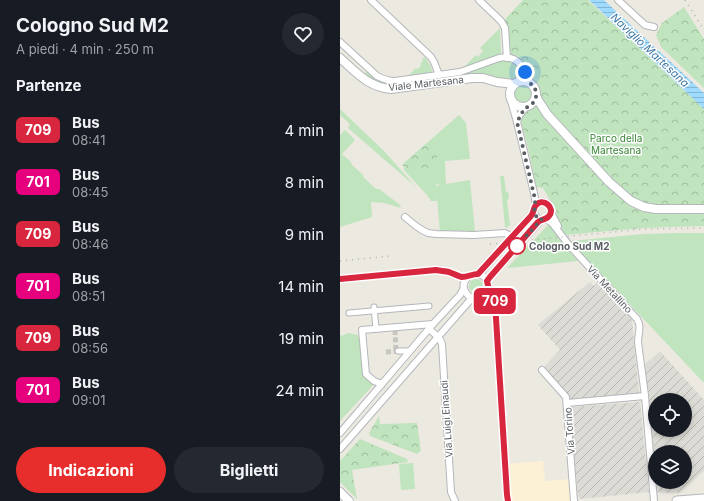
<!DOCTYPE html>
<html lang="it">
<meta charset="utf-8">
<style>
body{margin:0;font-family:Inter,sans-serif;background:#242831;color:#f1f3f6;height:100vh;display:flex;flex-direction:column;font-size:15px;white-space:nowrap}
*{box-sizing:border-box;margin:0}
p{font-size:13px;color:#9ea1a6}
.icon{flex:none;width:22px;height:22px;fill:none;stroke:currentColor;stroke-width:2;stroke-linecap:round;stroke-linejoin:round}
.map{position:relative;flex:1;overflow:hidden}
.panel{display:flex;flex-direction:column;background:#171b24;width:340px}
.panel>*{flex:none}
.badge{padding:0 8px;border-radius:6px;font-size:14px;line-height:26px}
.controls{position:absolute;left:308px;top:393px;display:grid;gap:8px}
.controls a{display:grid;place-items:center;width:44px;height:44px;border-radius:50%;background:#171b24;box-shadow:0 2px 6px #0003;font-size:20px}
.you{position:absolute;width:20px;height:20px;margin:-10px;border:3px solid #fff;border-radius:50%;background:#1a73e8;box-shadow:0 0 0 6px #1a73e833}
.map>.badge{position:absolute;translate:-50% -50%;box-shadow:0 0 0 2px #fff}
h2{padding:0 16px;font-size:15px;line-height:36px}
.round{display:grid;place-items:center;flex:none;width:42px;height:42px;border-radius:21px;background:#242831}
.head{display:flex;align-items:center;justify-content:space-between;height:68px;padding:0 16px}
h1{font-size:19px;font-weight:700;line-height:30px}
.action{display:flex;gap:8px;margin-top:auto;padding:8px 16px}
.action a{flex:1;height:46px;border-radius:24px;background:#e72e2c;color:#fff;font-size:16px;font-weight:700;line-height:46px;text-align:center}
.action a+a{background:#242831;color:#f1f3f6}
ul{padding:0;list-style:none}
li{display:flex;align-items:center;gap:12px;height:52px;padding:0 16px}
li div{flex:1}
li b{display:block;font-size:15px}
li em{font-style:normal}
li .badge{min-width:44px;font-weight:700;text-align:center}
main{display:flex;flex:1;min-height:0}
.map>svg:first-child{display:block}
</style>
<main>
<section class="panel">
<div class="head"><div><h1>Cologno Sud M2</h1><p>A piedi · 4 min · 250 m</p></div><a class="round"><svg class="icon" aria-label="heart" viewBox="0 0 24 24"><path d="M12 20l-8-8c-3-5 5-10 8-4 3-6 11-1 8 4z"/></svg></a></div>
<h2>Partenze</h2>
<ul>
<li><span class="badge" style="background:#d7263d;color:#fff">709</span><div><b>Bus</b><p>08:41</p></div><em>4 min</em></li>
<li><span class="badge" style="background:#e6007e;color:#fff">701</span><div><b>Bus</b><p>08:45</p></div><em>8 min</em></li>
<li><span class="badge" style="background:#d7263d;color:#fff">709</span><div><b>Bus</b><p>08:46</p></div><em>9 min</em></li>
<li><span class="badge" style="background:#e6007e;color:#fff">701</span><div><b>Bus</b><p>08:51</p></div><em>14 min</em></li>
<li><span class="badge" style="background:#d7263d;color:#fff">709</span><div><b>Bus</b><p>08:56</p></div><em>19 min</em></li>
<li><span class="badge" style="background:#e6007e;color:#fff">701</span><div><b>Bus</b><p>09:01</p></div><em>24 min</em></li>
</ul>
<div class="action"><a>Indicazioni</a><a>Biglietti</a></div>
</section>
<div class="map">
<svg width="364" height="501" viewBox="0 0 364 501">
<defs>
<pattern id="industrial-furrows" width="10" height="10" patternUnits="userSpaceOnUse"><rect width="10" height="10" fill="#dddbd5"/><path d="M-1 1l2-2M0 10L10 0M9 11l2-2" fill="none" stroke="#b6b5b0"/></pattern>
<pattern id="park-crowns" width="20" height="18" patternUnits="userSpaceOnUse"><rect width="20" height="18" fill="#c0e4bd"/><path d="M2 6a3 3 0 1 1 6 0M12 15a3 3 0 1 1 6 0" fill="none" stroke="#9fbc9d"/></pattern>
<pattern id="water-rules" width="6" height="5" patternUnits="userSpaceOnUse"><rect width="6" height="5" fill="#9fdbfe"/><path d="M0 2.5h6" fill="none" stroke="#85b5d1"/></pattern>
</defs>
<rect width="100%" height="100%" fill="#ece9e1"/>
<!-- commercial -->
<polygon fill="#fdf1d5" points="203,461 205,481 231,479 233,501 170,501 166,464"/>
<!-- industrial -->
<g fill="url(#industrial-furrows)" fill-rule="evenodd">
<polygon points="250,282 254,286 258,282 292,320 299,394 229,402 228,396 204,367 220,350 198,325"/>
<path d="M320,351L364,400V471L340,493H318L317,482H345V452H315V463L305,365ZM315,400H345V430H315Z"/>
<polygon points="300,402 309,492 240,499 238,496 230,407"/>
</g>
<!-- green -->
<g fill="#c0e4bd">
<polygon points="160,28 161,54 123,68 136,55 138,57 143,51 140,48"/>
<polygon points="85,57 91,67 92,72 68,76 76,68 78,69 81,66 80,64 83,61 82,59"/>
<polygon points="162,58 180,64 178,82 148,79 51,89 23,75 29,70 45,80 120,72"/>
<circle cx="183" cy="94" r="9"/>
<polygon points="0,109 44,151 76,187 8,128 10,124 0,115"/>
<polygon points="119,115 126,123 130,159 105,161 106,184 130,180 135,232 100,232 96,186 101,185 96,184 97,201 91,201 87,195 64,170 64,163"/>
<polygon points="5,130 15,140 2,154 11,162 12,165 23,175 24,178 36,189 39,189 59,204 61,208 44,203 31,202 32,217 0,227 0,135"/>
<polygon points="160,176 164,176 166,192 168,192 169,197 167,201 170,225 166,228 165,227"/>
<polygon points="210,223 222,243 238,261 168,268 168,267"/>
<polygon points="337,233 364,233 364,383 230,241 304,234"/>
<circle cx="136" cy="286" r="7"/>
<polygon points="8,333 18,335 21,348 24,372 36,382 0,421 0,334 2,336"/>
<polygon points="73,463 75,489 61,490 59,464"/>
</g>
<!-- park -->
<g fill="url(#park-crowns)">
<polygon points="183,0 248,0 364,109 364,226 303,228 225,235 217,217 216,210 203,188 196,187 190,156 180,117 185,107 192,105 197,94 189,81 181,64 167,58 164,25 166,18"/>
<polygon points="344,7 364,39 364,88 321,47 316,35 322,23"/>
<path d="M86,144L98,156L90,164L85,174C76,173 68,171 62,165Z"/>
<polygon points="39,416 40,424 77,423 81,451 77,454 30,436 29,433"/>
<polygon points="20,439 67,459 68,462 12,470 17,499 0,482 0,461"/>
</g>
<!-- water -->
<polygon fill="url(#water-rules)" points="249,0 264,0 364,93 364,109"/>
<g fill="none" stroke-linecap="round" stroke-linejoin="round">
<!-- pedestrian-tunnel -->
<g stroke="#c7c6c1" stroke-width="5" stroke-dasharray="5 2.5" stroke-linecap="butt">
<polyline points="55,330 56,351"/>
<polyline points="46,352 58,351"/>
</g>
<!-- pedestrian casing -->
<g stroke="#b4b7bb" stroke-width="7">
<g id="pedestrian">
<polyline points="34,307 36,329"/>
<polyline points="9,313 89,306"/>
<polyline points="58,351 70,351"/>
</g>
</g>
<!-- minor casing -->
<g stroke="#b4b7bb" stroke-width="8">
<g id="minor">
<polyline points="31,0 91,57 94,62 99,75"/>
<polyline points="139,0 161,21 165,28 167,58"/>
<polyline points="278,0 305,25 314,27"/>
<path d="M0,42L37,76C43,79 49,81 55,81L120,72L159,58C179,54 184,69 190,83"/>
<polyline points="178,82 181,73 181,66"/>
<polyline points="171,101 177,122 194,193 196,205"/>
<polyline points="177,122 179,116 185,108"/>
<path d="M211,211L208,217C194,226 188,204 201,202C204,201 208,203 210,206C212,209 210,208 211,212C213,217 216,222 218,226"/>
<polyline points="65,217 76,226 82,230 88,233 96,234 134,235 165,233 172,237"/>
<path d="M205,219L209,221L212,223L229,245L297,319C302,327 298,333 298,342L305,396L314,501"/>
<polyline points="139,274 194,212"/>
<path d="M0,279L96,270C100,271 104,271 108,272C113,274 118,277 123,277C129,277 132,273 138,274C141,274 144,276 146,279C156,293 132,307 125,291C122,286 124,281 128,277"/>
<polyline points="147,281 150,277 202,219"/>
<polyline points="148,287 155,302 167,495 168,501"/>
<polyline points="143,296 147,298 155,308"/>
<path d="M89,329C95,334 100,338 102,344L111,492L115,501"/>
<polyline points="202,370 226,397 234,501"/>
<polyline points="42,384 34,381 26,374 22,330 93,324"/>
<polyline points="227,403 305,396"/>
<polyline points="0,433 93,324 120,295 124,288"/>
<polyline points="0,449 132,298"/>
</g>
</g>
<!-- tertiary casing -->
<g stroke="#b4b7bb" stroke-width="10">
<g id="tertiary">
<path d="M0,58C16,72 28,87 51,89L132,78H143L157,82L174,84"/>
<circle cx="183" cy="94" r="13"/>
<polyline points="196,95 198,100 207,114 269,182 291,201 304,207 316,209 364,209"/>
<polyline points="0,492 9,501"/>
</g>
</g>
<!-- secondary casing -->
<g stroke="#b5b8bd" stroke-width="11">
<polyline id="secondary" points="337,501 364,499"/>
</g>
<!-- pedestrian -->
<use href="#pedestrian" stroke="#fff" stroke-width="5"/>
<!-- minor -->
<use href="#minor" stroke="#fff" stroke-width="6"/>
<!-- tertiary -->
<use href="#tertiary" stroke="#fff" stroke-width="8"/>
<!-- secondary -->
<use href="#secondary" stroke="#fff" stroke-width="9"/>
<!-- rail -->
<g stroke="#b0b1b2" stroke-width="1.5" stroke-dasharray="1 5" stroke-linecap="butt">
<polyline points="345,0 364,30"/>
<polyline points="150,244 304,229 364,228"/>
<polyline points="0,261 51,256"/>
</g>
</g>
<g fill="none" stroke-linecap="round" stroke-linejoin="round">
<!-- line casing -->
<g stroke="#fff" stroke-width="9">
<path id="line" d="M0,279L96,270C101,271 105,271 109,272C114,274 118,276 122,277C128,277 132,274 138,274L191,216C194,213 193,208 196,205C203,197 216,208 209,216C206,220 201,219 198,222L150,277L147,281L149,290L154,298L155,302L167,495L168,501"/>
</g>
<!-- line -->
<use href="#line" stroke="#d7263d" stroke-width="6"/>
<!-- walk -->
<path stroke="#595e62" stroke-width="4" stroke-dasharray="0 7.2" d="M177,246L202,219C190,216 196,208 195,199L177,122L183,111L185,108L190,106L193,103L196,97V93L195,88L190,83L185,72"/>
</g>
<!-- markers -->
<circle fill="#fff" stroke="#d7263d" stroke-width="2" cx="177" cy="246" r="8"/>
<g text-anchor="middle" stroke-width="3" stroke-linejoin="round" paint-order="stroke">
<!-- street labels -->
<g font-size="10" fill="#595e62" stroke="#fff">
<text transform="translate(86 83) rotate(-6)" y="4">Viale Martesana</text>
<text transform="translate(270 289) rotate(47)" y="4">Via Metallino</text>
<text transform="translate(106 419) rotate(-94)" y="4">Via Luigi Einaudi</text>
<text transform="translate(229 431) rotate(-94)" y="4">Via Torino</text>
</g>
<!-- park labels -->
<g font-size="10" fill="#378535" stroke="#fff">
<text x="276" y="142">Parco della<tspan x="276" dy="12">Martesana</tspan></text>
</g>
<!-- stop labels -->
<g font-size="10" font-weight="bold" fill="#595e62" stroke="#fff" text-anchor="start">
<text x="189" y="250">Cologno Sud M2</text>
</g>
<!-- water labels -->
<g font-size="11" font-style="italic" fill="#3b77a7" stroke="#fff">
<text transform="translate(310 50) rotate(43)" y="4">Naviglio Martesana</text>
</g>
</g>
</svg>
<div class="controls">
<a><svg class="icon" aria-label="locate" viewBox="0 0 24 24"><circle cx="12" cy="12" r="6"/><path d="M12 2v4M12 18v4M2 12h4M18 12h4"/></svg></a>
<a><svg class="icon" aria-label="layers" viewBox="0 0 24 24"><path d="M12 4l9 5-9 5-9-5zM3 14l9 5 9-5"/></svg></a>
</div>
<div class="you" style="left:185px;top:72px"></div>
<b class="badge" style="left:155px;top:301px;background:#d7263d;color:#fff">709</b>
</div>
</main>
